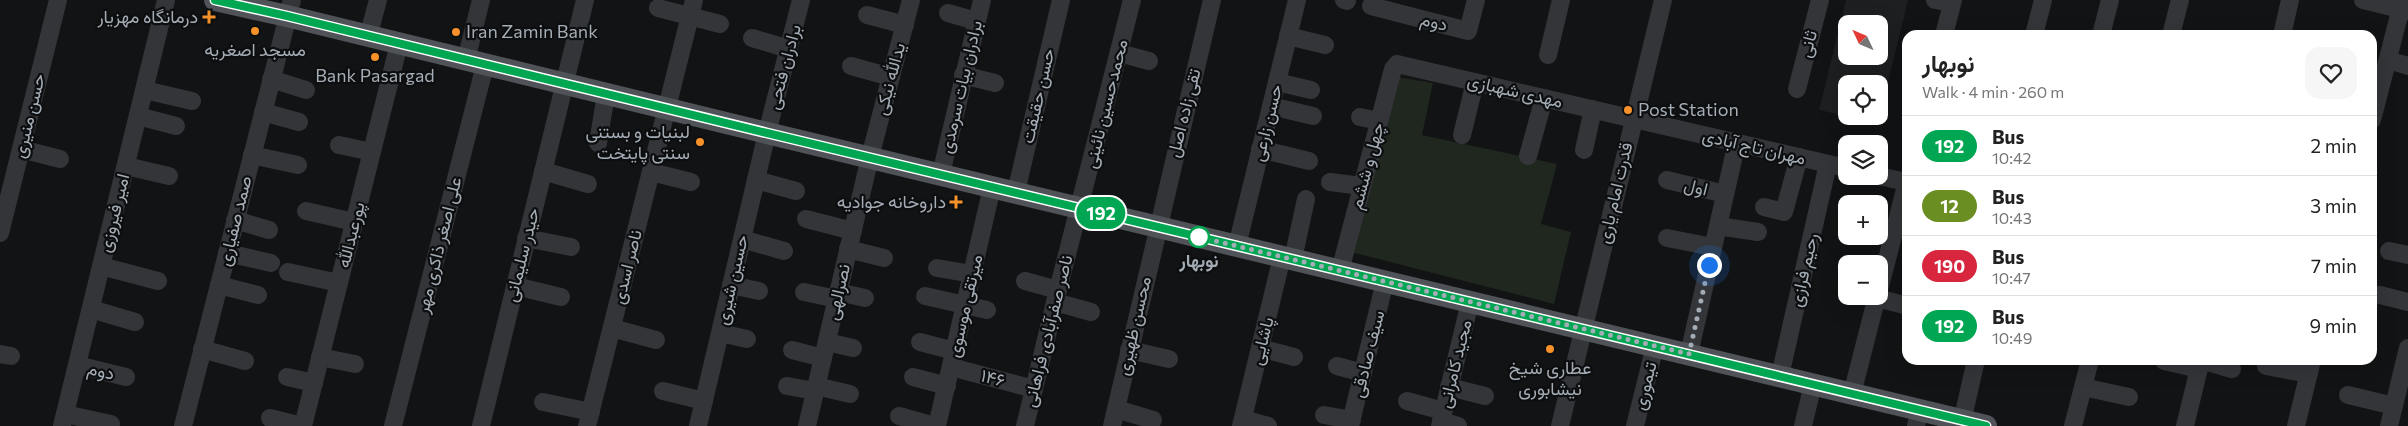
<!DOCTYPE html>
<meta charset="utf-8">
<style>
body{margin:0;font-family:Commissioner,Vazirmatn,sans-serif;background:#f6f6f6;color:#222;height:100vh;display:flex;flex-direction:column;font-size:19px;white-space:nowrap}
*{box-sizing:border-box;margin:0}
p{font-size:16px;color:#767676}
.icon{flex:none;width:28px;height:28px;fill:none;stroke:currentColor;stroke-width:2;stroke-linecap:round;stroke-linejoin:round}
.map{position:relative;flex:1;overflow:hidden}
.panel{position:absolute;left:1902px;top:30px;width:475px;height:335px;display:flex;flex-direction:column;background:#fff;border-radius:15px;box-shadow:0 5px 20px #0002}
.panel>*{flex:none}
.badge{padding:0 10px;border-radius:16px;font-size:18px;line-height:32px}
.needle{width:32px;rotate:314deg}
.controls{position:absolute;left:1838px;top:15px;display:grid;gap:10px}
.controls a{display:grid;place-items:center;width:50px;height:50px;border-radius:10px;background:#fff;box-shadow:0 5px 20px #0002;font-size:25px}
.you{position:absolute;width:25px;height:25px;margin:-12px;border:4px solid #fff;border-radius:50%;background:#1a73e8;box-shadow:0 0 0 8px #1a73e833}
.map>.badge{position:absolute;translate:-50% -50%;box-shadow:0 0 0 2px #fff}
.round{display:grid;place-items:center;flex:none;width:52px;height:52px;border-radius:15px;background:#f6f6f6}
.head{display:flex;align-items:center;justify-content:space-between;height:85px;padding:0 20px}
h1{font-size:24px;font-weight:700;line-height:38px}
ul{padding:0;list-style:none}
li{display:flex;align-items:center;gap:15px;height:60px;padding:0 20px;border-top:1px solid #e0e0e0}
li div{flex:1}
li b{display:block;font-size:19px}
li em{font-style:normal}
li .badge{min-width:55px;font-weight:700;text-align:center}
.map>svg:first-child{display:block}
</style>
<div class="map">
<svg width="2408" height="426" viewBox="0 0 2408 426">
<rect width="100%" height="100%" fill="#121314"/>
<!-- built -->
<path fill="#1e1f21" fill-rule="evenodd" d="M1846,0H1908L1878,123L1848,116H1879V84H1846V116L1819,110ZM1846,24H1879V56H1846Z"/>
<!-- green -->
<polygon fill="#1f271f" points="1397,77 1433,83 1422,135 1557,164 1541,224 1571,232 1554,304 1351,252"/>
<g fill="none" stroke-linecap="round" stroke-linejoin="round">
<!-- minor -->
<g stroke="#333539" stroke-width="18">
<polyline points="1344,0 1347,1"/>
<polyline points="1935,0 1952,3"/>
<polyline points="2363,0 2408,11"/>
<polyline points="1371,6 1468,31 1476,0"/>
<polyline points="658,8 720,24"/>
<polyline points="948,13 976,21"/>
<polyline points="867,15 905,25"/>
<polyline points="1944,35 1953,0"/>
<polyline points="2034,35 2043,0"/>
<polyline points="2101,35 2110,0"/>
<polyline points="2171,35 2180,0"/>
<polyline points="2282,35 2290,0"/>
<polyline points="1288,36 1325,45"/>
<polyline points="368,37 378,0"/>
<polyline points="752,38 789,49"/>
<polyline points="1119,53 1149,61"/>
<polyline points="1548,55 1561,0"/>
<polyline points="466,60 481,0"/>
<polyline points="2388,60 2408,66"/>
<polyline points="851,66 891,77"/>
<polyline points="963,75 995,83"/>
<polyline points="271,79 306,90"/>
<polyline points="1277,82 1311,90"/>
<polyline points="1797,89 1820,0"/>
<polyline points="145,90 192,101"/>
<polyline points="1271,106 1313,116"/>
<polyline points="263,112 299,122"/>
<polyline points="138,116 176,126"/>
<polyline points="1360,117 1379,121"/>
<polyline points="2372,120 2403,0"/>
<polyline points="1462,135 1475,82"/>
<polyline points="598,143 606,94"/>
<polyline points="339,145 372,152"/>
<polyline points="21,149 60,159"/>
<polyline points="1260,149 1309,161"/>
<polyline points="1584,150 1593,109"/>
<polyline points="252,155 298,165"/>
<polyline points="1528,156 1544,98"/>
<polyline points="126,166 169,176"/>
<polyline points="543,171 588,184"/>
<polyline points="651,172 691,182"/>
<polyline points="941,174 982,0"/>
<polyline points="1879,176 1906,182"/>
<polyline points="756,180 796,191"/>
<polyline points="1667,180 1725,194"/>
<polyline points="1330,182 1362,186"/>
<polyline points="1016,192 1061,0"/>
<polyline points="1764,207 1784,212 1799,157"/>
<polyline points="306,211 354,222"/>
<polyline points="806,219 853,231"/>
<polyline points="235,220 269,230"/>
<polyline points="1718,226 1758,232"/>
<polyline points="0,233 58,0"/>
<polyline points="526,238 571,247"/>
<polyline points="1667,238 1713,247"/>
<polyline points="742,239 784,251"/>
<polyline points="1237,246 1297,0"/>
<polyline points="848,249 884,258"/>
<polyline points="2389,251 2408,255"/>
<polyline points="227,253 271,263"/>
<polyline points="1293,259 1306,199"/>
<polyline points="101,266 158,281"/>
<polyline points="937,268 972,274"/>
<polyline points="1340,271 1393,69 1397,64 1846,168"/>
<polyline points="288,272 339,283"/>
<polyline points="1025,281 1058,290"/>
<polyline points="219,285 258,295"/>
<polyline points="731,285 759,291"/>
<polyline points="515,286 561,297"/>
<polyline points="1879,290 1908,178"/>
<polyline points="804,292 837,299"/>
<polyline points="838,292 865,298"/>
<polyline points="2380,295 2408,302"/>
<polyline points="925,296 987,310"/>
<polyline points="1877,298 1908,306"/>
<polyline points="1055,302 1091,312"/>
<polyline points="91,309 135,322"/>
<polyline points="612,328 656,340"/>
<polyline points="720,333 747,339"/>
<polyline points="827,342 853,348"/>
<polyline points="920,342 954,351"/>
<polyline points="1260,348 1294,357"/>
<polyline points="202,349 245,361"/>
<polyline points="792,350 823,358"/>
<polyline points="1129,350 1169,359"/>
<polyline points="0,354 11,356"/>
<polyline points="1689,354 1737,142"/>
<polyline points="320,357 355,364"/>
<polyline points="2201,360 2232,369"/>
<polyline points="2164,361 2199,369"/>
<polyline points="77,365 126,377"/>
<polyline points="1337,366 1363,373"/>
<polyline points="2266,366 2309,374"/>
<polyline points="951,367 1034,389"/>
<polyline points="1780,376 1828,164"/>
<polyline points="287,377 314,383"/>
<polyline points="913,377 947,386"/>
<polyline points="787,386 815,391"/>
<polyline points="816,386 850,394"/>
<polyline points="1449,387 1485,396"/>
<polyline points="2083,387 2129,397"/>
<polyline points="663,391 704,401"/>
<polyline points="1852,394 1877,296"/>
<polyline points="2348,395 2394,406"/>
<polyline points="1407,401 1443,411"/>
<polyline points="543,402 591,412"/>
<polyline points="1116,409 1153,420"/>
<polyline points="65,414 111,424"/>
<polyline points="1324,415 1352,420"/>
<polyline points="899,416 935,426"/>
<polyline points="270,418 302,426"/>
<polyline points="1243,419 1268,426"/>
<polyline points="1441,421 1458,426"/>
<polyline points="62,426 166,0"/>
<polyline points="183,426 292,0"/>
<polyline points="303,426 399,44"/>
<polyline points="393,426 485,65"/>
<polyline points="481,426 585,0"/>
<polyline points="587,426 694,0"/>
<polyline points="698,426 767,133 801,0"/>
<polyline points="807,426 870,157 911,0"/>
<polyline points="937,426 992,187"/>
<polyline points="1025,426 1058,290 1132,0"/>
<polyline points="1112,426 1212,0"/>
<polyline points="1241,426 1282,257"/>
<polyline points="1350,426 1385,281"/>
<polyline points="1440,426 1470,302"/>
<polyline points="1560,426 1663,0"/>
<polyline points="1635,426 1655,346"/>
<polyline points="1803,426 1813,384"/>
<polyline points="1916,426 1920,410"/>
<polyline points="1961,426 1976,360"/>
<polyline points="2073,426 2090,360"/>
<polyline points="2185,426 2201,360"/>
<polyline points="2296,426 2312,360"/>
<polyline points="2389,426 2408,348"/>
</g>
<!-- major -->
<polyline stroke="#4f5358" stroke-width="22" points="215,0 287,16 767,133 1986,426"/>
</g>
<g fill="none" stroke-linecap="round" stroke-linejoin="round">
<!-- line casing -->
<g stroke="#fff" stroke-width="11">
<polyline id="line" points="215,0 287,16 767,133 1986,426"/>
</g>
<!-- line -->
<use href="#line" stroke="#00a651" stroke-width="8"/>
<!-- walk -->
<polyline stroke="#a4acb5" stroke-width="5" stroke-dasharray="0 9" points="1199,237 1689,354 1709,265"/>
</g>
<!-- markers -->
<g fill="#f69229" stroke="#0d0e0f" stroke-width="2">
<path d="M206.5 9.5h5v5h5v5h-5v5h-5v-5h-5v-5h5z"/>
<circle cx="255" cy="31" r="5"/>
<circle cx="456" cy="32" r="5"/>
<circle cx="375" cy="57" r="5"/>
<circle cx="1628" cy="110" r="5"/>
<circle cx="700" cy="142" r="5"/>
<path d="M953.5 194.5h5v5h5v5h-5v5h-5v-5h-5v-5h5z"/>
<circle cx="1550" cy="349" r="5"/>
</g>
<circle fill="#fff" stroke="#00a651" stroke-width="2.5" cx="1199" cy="237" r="10"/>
<g text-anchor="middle" stroke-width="4.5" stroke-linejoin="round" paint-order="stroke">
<!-- poi labels -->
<g font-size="18" fill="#a4acb5" stroke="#0d0e0f" text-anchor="end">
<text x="198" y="23">درمانگاه مهزیار</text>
<text x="466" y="38" text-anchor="start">Iran Zamin Bank</text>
<text x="255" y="56" text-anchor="middle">مسجد اصغریه</text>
<text x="375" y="82" text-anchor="middle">Bank Pasargad</text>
<text x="1638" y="116" text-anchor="start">Post Station</text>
<text x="690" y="138">لبنیات و بستنی<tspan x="690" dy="21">سنتی پایتخت</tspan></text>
<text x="946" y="208">داروخانه جوادیه</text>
<text x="1550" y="374" text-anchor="middle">عطاری شیخ<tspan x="1550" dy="21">نیشابوری</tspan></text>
</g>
<!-- street labels -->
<g font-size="18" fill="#a4acb5" stroke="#0d0e0f">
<text transform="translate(1434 22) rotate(14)" y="6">دوم</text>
<text transform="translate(1808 44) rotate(-75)" y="6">ثانی</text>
<text transform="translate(784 67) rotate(-75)" y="6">برادران فتحی</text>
<text transform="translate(890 79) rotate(-75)" y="6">یدالله نیکی</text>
<text transform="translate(961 87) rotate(-77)" y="6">برادران بیات سرمدی</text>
<text transform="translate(1515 91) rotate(13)" y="6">مهدی شهبازی</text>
<text transform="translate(1038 96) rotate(-77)" y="6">حسن حقیقت</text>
<text transform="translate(1106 104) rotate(-76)" y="6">محمدحسین نائینی</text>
<text transform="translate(1184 113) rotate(-76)" y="6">تقی زاده اصل</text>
<text transform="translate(29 116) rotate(-76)" y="6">حسن منیری</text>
<text transform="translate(1267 123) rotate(-76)" y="6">حسن زارعی</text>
<text transform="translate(1754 147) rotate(13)" y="6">مهران تاج آبادی</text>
<text transform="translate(1367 166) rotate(-75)" y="6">چهل و ششم</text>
<text transform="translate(1696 187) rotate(14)" y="6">اول</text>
<text transform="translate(1615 193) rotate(-77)" y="6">قدرت امام یاری</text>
<text transform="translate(114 213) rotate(-76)" y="6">امیر فیروزی</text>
<text transform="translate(235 221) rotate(-76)" y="6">صمد صفیاری</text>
<text transform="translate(351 235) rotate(-76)" y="6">پورعبدالله</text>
<text transform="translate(439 245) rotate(-76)" y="6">علی اصغر ذاکری مهر</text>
<text transform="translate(522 255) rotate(-76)" y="6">حیدر سلیمانی</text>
<text transform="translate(627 267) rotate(-76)" y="6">ناصر اسدی</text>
<text transform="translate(1804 270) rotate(-77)" y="6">رحیم فرازی</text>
<text transform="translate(732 280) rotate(-77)" y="6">حسین شیری</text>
<text transform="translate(838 292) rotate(-77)" y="6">نصرالهی</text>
<text transform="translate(965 306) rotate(-77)" y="6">میرتقی موسوی</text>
<text transform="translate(1134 326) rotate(-77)" y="6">محسن ظهیری</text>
<text transform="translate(1048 331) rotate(-76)" y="6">ناصر صفرآبادی فراهانی</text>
<text transform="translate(1262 341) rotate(-76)" y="6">پاشایی</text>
<text transform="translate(1368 354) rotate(-76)" y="6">سیف صادقی</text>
<text transform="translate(1455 364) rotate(-76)" y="6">مجید کامرانی</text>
<text transform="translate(101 371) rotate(13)" y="6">دوم</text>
<text transform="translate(993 378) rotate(14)" y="6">۱۴۶</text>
<text transform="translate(1645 386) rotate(-76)" y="6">تیموری</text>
</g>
<!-- stop labels -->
<g font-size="18" font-weight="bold" fill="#a4acb5" stroke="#0d0e0f">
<text x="1199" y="267">نوبهار</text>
</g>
</g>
</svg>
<div class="controls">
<a><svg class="needle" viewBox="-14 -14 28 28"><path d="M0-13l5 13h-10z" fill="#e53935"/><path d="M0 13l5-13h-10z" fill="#767676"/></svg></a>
<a><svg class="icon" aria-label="locate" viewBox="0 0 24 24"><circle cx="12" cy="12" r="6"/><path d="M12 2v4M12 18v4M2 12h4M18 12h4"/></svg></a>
<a><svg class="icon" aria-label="layers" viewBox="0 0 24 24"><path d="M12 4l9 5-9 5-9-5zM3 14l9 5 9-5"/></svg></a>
<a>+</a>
<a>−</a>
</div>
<div class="you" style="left:1709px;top:265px"></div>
<b class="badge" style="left:1101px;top:213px;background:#00a651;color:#fff">192</b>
<section class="panel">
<div class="head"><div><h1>نوبهار</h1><p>Walk · 4 min · 260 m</p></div><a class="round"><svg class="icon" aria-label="heart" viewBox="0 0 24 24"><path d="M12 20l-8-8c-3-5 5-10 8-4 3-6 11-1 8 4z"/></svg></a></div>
<ul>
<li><span class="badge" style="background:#00a651;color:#fff">192</span><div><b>Bus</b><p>10:42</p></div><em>2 min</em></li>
<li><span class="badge" style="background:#6b8e23;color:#fff">12</span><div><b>Bus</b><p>10:43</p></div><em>3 min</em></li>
<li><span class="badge" style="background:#d7263d;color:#fff">190</span><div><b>Bus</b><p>10:47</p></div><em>7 min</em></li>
<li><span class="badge" style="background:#00a651;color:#fff">192</span><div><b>Bus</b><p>10:49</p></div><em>9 min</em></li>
</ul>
</section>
</div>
